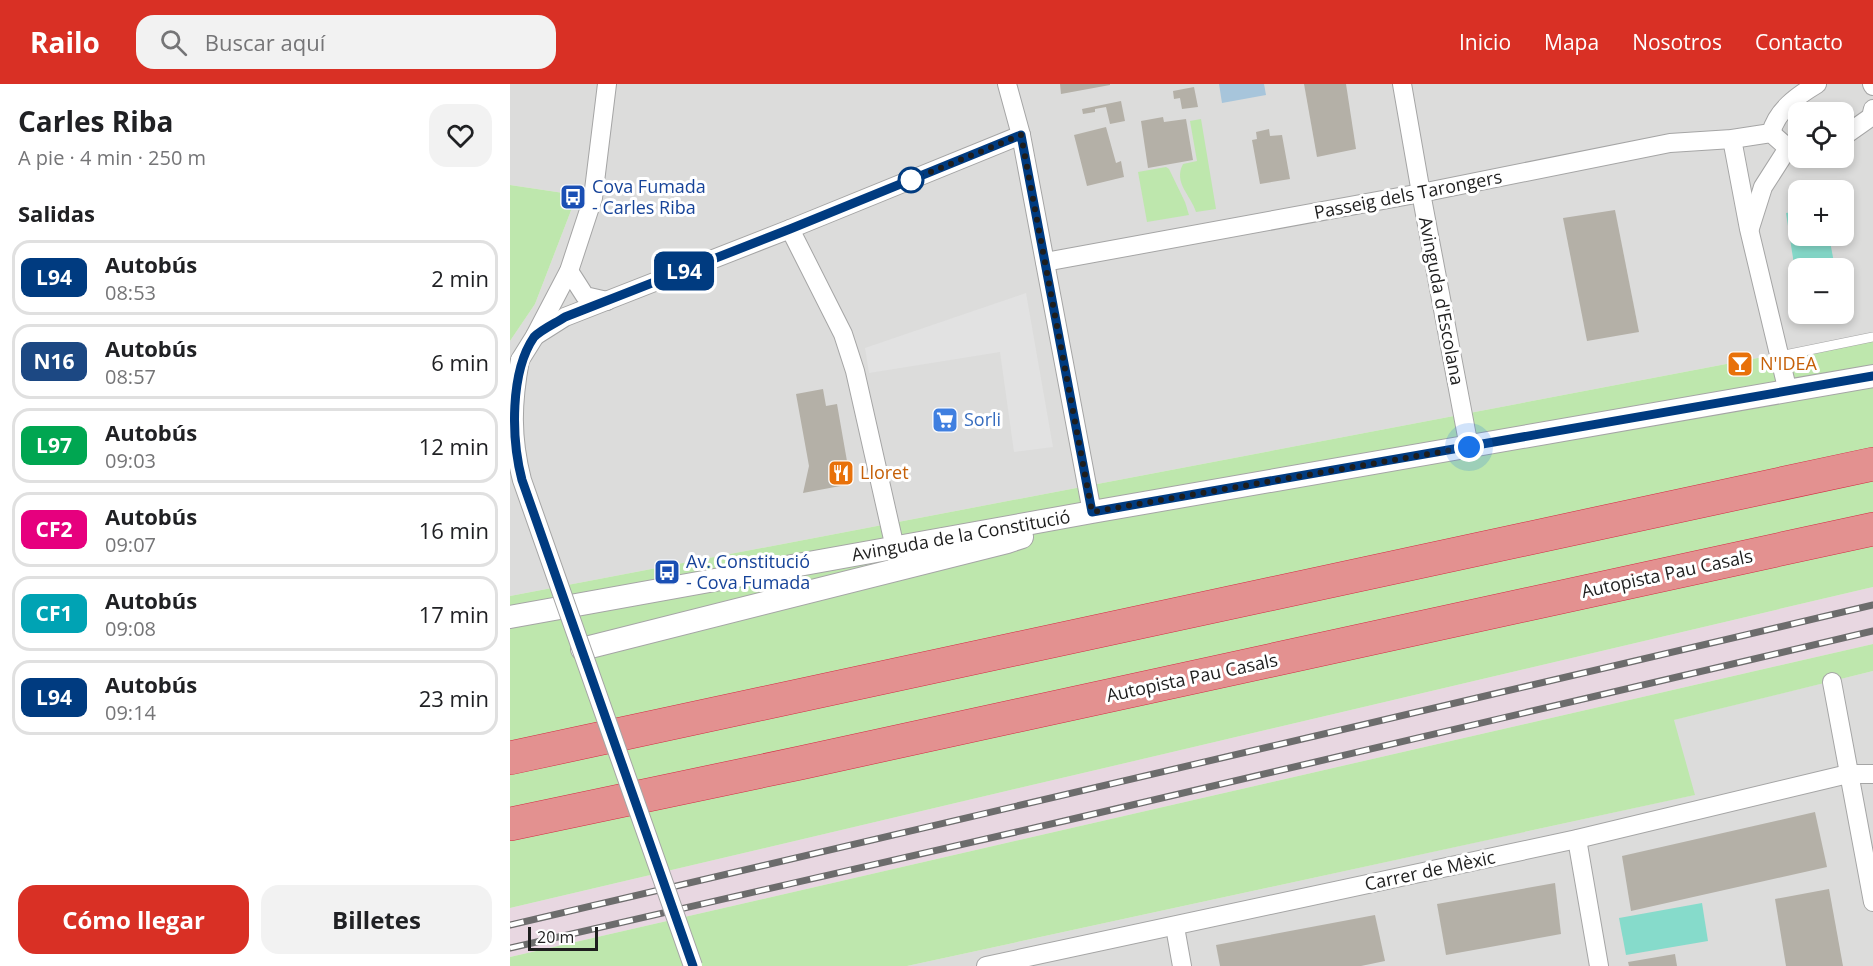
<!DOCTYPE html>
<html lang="es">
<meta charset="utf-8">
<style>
body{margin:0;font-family:"Open Sans",sans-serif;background:#f2f2f2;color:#202124;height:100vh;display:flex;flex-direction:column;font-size:22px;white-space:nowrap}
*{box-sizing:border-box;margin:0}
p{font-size:20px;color:#757577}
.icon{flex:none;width:33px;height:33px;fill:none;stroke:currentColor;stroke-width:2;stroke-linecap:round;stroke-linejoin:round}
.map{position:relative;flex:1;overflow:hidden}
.panel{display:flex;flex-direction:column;background:#fff;width:510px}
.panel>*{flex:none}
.badge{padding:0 12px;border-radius:9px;font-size:21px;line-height:39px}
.buttons{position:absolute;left:1278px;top:18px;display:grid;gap:12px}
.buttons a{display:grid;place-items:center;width:66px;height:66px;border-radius:12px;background:#fff;box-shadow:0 3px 9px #0003;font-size:30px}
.scale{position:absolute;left:18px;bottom:15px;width:70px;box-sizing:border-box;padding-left:6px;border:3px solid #1e1e1e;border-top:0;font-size:16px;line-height:21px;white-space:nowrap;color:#1e1e1e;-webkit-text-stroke:4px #fff;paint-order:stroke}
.you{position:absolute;width:30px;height:30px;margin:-15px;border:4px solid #fff;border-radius:50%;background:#1a73e8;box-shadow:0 0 0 9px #1a73e833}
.map>.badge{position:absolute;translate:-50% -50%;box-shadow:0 0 0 3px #fff}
h2{padding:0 18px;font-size:22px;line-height:54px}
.round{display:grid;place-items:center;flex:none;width:63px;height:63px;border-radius:18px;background:#f2f2f2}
.head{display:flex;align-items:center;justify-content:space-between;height:102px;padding:0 18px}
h1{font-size:28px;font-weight:700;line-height:45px}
.button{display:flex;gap:12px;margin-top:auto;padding:12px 18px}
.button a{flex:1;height:69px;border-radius:18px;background:#d93025;color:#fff;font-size:24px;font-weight:700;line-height:69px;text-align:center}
.button a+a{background:#f2f2f2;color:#202124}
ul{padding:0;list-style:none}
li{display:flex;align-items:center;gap:18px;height:75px;margin:0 12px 9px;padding:0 6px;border:3px solid #e0e0e0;border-radius:18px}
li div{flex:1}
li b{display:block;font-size:22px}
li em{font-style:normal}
li .badge{min-width:66px;font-weight:700;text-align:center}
header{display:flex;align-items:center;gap:36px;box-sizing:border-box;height:84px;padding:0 30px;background:#d93025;color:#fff}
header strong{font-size:28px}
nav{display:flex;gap:33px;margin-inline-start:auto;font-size:21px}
.search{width:420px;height:54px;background:#f2f2f2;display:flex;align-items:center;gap:15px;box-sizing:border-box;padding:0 21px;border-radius:18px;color:#757577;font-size:22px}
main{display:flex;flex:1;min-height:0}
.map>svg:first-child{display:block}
</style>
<header>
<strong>Railo</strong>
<div class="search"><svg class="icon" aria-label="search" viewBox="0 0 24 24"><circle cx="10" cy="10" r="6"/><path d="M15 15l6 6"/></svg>Buscar aquí</div>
<nav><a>Inicio</a><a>Mapa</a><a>Nosotros</a><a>Contacto</a></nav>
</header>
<main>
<section class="panel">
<div class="head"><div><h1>Carles Riba</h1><p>A pie · 4 min · 250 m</p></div><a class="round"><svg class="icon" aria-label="heart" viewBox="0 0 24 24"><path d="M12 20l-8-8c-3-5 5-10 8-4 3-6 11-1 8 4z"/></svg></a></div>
<h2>Salidas</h2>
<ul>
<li><span class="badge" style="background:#003b80;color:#fff">L94</span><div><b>Autobús</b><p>08:53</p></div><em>2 min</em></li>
<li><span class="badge" style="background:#1c4883;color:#fff">N16</span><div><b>Autobús</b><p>08:57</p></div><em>6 min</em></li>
<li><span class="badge" style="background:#00a651;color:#fff">L97</span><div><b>Autobús</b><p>09:03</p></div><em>12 min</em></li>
<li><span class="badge" style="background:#e6007e;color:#fff">CF2</span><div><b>Autobús</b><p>09:07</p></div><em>16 min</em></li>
<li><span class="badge" style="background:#00a3b4;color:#fff">CF1</span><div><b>Autobús</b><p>09:08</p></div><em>17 min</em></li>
<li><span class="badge" style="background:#003b80;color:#fff">L94</span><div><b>Autobús</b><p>09:14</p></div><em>23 min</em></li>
</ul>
<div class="button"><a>Cómo llegar</a><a>Billetes</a></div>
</section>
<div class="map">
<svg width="1363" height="882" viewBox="0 0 1363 882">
<rect width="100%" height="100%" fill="#efede5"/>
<!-- residential -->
<g fill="#dcdcdb" fill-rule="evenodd">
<path d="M0,0H1363V252L0,512V257L25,220L67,111L0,101ZM1288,28H1334V74H1288ZM1288,106H1334V152H1288ZM1288,184H1334V230H1288Z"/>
<polygon points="1363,587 1363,882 397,882 1184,711 1163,636"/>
</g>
<!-- industrial -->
<polygon fill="#e8d7e1" points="1363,503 1363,560 0,873 0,824"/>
<!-- grass -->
<g fill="#bee7ad">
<path d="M691,35L706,125L686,128C681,111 663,99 673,80L687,77L680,37Z"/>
<polygon points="656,83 659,85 675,118 679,131 637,138 628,88"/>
<polygon points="0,101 67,111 25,220 0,257"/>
<polygon points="1363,252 1363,503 0,824 0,512"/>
<polygon points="1363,560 1363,587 1164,636 1185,711 397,882 0,882 0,873"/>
</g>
<!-- pitch -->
<g fill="#86dbcb">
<polygon points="1288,127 1288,152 1319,152 1325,184 1288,184 1288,206 1276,129"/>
<polygon points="1192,819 1198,857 1116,871 1109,834"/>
</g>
<!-- parking -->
<polygon fill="#e2e2e2" points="516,209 543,363 504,368 490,268 359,289 355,264"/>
<!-- water -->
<polygon fill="#a7c5db" points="709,0 754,0 756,11 712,19"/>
<!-- building -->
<g fill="#b4b0a7">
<polygon points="550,0 600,0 600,1 551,10"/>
<polygon points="794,0 836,0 846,65 807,73"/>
<polygon points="684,3 688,23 672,25 670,14 664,15 663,7"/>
<polygon points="611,17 615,37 600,40 596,23 585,25 585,28 573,30 572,25"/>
<polygon points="653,33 654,38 676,35 683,76 638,84 631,37"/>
<polygon points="596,43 606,79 611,77 614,93 577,102 564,51"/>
<polygon points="759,45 760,52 772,51 780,95 750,100 742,56 747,55 746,48"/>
<polygon points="1105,126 1129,248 1077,257 1053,134"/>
<polygon points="313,305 316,322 327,320 341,400 293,409 299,382 286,310"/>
<polygon points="1305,728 1317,783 1121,827 1112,772"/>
<polygon points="1045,799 1051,850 936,871 927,820"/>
<polygon points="1319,805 1333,882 1276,882 1265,815"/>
<polygon points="865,831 875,877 851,882 710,882 706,861"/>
<polygon points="1165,870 1167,882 1119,882 1118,878"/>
</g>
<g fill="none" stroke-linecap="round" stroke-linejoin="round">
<!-- service casing -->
<g stroke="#a5a5a5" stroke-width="10">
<polyline id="service" points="1270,272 1363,253"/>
</g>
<!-- minor casing -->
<g stroke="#a5a5a5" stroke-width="20">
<g id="minor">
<polyline points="497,0 511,51 582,428"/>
<polyline points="892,0 911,109 959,363"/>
<polyline points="1362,0 1363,2"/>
<path d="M1261,49C1267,26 1287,12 1307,0"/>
<polyline points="1334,52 1361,33 1363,25"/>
<polyline points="1222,55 1239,145 1278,308"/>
<polyline points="1240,144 1253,103 1278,64"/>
<polyline points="280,145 333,250 345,287 385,464"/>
<polyline points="535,178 911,109 1160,59 1222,55 1261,49 1278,64 1288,63"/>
<polyline points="59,187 75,212 97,217"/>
<polyline points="25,252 55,233 280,145 511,51"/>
<polyline points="10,276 25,252 59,187 83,114 97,0"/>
<polyline points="1322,598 1363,818"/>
<polyline points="1067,755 1089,882"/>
<polyline points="665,843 672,882"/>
<polyline points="476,882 1067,755 1338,690 1363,690"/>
</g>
</g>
<!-- tertiary casing -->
<g stroke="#a5a5a5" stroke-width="24">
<g id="tertiary">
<polyline points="0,533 582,428 1363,292"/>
<polyline points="72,565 497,458 512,453"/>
</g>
</g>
<!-- motorway casing -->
<g stroke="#d32b43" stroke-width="34">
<g id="motorway">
<polyline points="0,674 1363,380"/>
<polyline points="0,740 290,679 1363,445"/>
</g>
</g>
<!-- service -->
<use href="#service" stroke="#fff" stroke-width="9"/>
<!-- minor -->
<use href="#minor" stroke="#fff" stroke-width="18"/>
<!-- tertiary -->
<use href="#tertiary" stroke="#fff" stroke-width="22"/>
<!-- motorway -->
<use href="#motorway" stroke="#e39190" stroke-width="33"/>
<!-- rail casing -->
<g stroke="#6c6c6c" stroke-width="7">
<g id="rail">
<polyline points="0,841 1363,521"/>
<polyline points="0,864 554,737 1363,547"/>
</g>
</g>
<!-- rail -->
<use href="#rail" stroke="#fff" stroke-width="4.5" stroke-dasharray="14" stroke-linecap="butt"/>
<!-- minor-bridge casing -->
<g stroke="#a5a5a5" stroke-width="20" stroke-linecap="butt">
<path id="minor-bridge" d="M10,276C2,319 1,353 12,396L183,882"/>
</g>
<!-- minor-bridge -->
<use href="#minor-bridge" stroke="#fff" stroke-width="18"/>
</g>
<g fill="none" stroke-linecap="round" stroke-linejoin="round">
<!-- line casing -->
<g stroke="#fff" stroke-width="14">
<path id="line" d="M183,882L12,396C1,354 0,288 24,253C32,245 46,239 55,233L280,145L511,51L582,428L1363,292"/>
</g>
<!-- line -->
<use href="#line" stroke="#003b80" stroke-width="9"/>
<!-- walk -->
<polyline stroke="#1e1e1e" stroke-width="6" stroke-dasharray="0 10.8" points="401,96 511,51 582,428 959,363"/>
</g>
<!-- icons -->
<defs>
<g id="bus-square" transform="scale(1.35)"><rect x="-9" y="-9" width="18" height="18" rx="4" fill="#1a4fb4" stroke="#fff"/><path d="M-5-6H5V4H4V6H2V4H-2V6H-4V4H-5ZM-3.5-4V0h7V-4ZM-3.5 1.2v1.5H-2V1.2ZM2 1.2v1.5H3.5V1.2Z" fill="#fff"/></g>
<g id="bar-square" transform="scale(1.35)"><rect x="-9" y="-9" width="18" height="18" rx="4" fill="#e8710a" stroke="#fff"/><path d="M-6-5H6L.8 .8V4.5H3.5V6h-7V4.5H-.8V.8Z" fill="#fff"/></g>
<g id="supermarket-square" transform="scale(1.35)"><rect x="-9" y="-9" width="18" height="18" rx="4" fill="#3f7fe0" stroke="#fff"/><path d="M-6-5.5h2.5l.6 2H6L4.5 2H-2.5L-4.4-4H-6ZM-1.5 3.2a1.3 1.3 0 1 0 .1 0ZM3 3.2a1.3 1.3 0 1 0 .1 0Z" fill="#fff"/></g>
<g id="restaurant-square" transform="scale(1.35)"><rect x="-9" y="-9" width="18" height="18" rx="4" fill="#e8710a" stroke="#fff"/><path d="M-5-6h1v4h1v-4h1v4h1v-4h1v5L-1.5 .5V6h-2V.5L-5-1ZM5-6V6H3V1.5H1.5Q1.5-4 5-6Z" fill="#fff"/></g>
</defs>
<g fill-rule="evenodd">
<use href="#bus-square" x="63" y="113"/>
<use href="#bar-square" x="1230" y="280"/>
<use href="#supermarket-square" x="435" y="336"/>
<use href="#restaurant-square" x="331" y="389"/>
<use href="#bus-square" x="157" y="488"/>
</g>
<!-- markers -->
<circle fill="#fff" stroke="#003b80" stroke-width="3" cx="401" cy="96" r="12"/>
<g text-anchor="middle" stroke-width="6" stroke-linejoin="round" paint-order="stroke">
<!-- transit labels -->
<g font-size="18" fill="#164399" stroke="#fff" text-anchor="start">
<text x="82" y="109">Cova Fumada<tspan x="82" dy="21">- Carles Riba</tspan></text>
<text x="176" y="484">Av. Constitució<tspan x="176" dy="21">- Cova Fumada</tspan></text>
</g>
<!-- street labels -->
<g font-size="18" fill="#1e1e1e" stroke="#fff">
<text transform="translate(898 111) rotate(-11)" y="6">Passeig dels Tarongers</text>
<text transform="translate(931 217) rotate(79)" y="6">Avinguda d'Escolana</text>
<text transform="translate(451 452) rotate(-10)" y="6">Avinguda de la Constitució</text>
<text transform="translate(1157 490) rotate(-12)" y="6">Autopista Pau Casals</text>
<text transform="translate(682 594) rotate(-12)" y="6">Autopista Pau Casals</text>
<text transform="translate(920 787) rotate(-12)" y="6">Carrer de Mèxic</text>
</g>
<!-- food labels -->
<g font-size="18" fill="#c56008" stroke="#fff" text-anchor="start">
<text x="1250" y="286">N'IDEA</text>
<text x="350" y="395">Lloret</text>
</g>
<!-- shop labels -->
<g font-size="18" fill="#366cbe" stroke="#fff" text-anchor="start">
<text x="454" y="342">Sorli</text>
</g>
</g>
</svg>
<div class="buttons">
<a><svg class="icon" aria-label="locate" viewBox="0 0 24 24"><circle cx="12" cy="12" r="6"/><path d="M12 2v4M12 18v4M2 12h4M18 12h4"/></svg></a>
<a>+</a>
<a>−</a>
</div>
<div class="scale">20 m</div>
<div class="you" style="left:959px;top:363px"></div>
<b class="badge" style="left:174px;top:187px;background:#003b80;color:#fff">L94</b>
</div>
</main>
